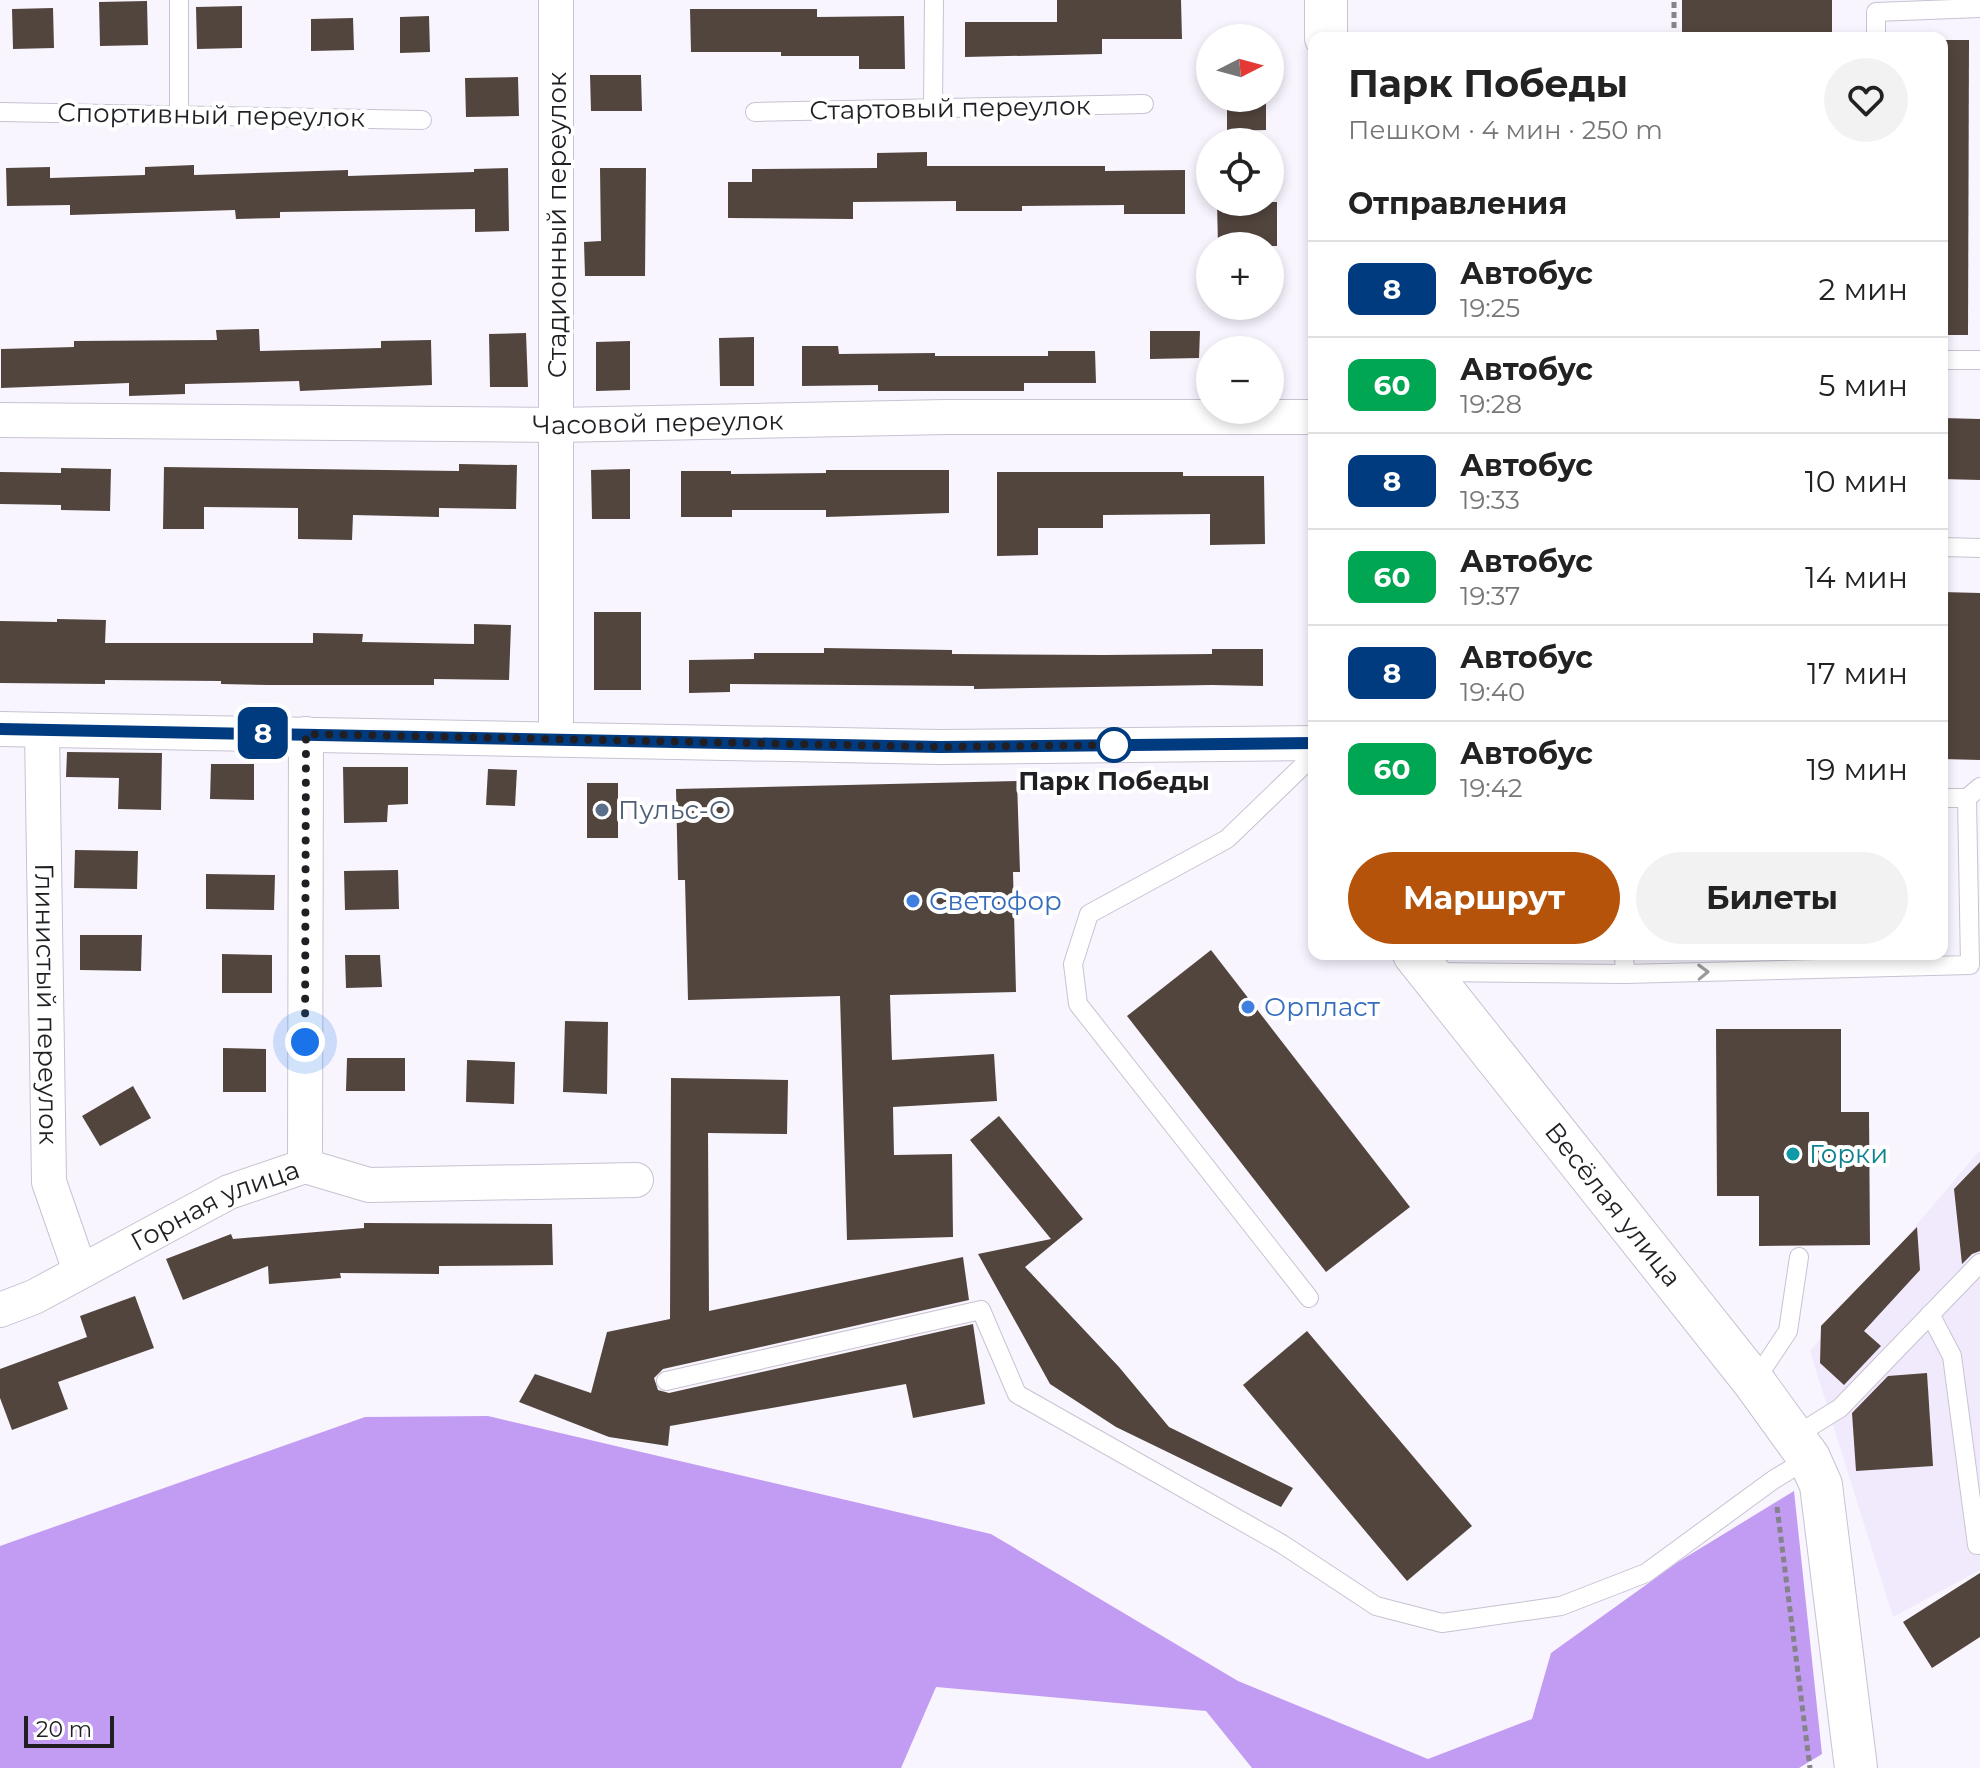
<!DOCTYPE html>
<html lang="ru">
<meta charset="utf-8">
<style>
body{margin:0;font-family:Montserrat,sans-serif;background:#f2f2f2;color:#222;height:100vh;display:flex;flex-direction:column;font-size:30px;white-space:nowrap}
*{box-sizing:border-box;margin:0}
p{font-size:26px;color:#767676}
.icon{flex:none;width:44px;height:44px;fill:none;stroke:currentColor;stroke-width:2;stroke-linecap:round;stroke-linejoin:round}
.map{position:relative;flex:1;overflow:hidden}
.panel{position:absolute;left:1308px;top:32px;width:640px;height:928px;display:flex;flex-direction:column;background:#fff;border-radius:16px;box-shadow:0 4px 12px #0003}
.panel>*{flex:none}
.badge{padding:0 16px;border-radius:12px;font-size:28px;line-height:52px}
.needle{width:52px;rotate:84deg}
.buttons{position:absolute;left:1196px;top:24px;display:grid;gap:16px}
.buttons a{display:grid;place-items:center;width:88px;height:88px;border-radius:50%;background:#fff;box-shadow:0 4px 12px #0003;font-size:40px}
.scale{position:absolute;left:24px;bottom:20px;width:90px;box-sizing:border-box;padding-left:8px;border:4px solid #211f24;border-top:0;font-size:22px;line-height:28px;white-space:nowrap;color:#211f24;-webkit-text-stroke:6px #fff;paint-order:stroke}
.you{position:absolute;width:40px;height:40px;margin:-20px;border:6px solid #fff;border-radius:50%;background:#1a73e8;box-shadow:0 0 0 12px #1a73e833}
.map>.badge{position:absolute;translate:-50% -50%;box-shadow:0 0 0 4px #fff}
h2{padding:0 40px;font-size:30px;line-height:72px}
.round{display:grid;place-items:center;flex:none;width:84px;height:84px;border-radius:42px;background:#f2f2f2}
.overview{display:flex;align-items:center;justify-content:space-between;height:136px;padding:0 40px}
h1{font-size:38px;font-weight:700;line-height:60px}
.primary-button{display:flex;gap:16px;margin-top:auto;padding:16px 40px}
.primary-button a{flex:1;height:92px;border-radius:48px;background:#b45309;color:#fff;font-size:32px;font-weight:700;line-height:92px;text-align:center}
.primary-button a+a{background:#f2f2f2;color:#222}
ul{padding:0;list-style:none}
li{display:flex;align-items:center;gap:24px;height:96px;padding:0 40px;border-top:2px solid #e0e0e0}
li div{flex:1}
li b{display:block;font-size:30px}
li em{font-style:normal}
li .badge{min-width:88px;font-weight:700;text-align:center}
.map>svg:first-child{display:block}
</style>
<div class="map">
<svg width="1980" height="1768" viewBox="0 0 1980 1768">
<rect width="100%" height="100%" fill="#f9f5ff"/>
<!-- built -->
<polygon fill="#f1eafc" points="1980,1150 1980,1570 1893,1617 1810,1351"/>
<!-- forest -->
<polygon fill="#c29cf2" points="488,1416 991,1534 1238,1681 1428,1759 1532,1719 1551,1653 1678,1562 1794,1491 1822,1754 1799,1768 1252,1768 1206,1711 936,1687 901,1768 0,1768 0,1546 365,1417"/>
<!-- building -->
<g fill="#52453e">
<polygon points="1057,0 1181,0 1182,39 1102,39 1102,54 965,57 965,22 1057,22"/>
<rect x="1682" y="0" width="150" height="38"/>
<polygon points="147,1 148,45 100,46 99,2"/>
<polygon points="242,6 242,48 197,49 196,7"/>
<polygon points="53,8 54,48 13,49 12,9"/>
<polygon points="690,9 817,9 817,17 904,16 905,69 859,69 859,56 781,56 781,52 691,52"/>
<polygon points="429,16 430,52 400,53 400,17"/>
<polygon points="353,18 354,50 311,51 311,19"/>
<polygon points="1942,40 1969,40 1968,335 1942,335"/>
<polygon points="590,75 641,75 642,111 591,111"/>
<polygon points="518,77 519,116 466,117 465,78"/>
<polygon points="1227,98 1266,98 1266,130 1227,131"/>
<polygon points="927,152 927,166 1105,166 1105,171 1185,170 1185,214 1124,214 1124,205 1022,206 1022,211 956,211 956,201 853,202 853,219 728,218 728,182 752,182 752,169 877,168 877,153"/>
<polygon points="194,165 194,175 348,170 348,176 474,172 474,169 508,168 509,231 475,232 475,209 280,212 280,218 236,219 235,210 70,215 70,205 7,206 6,168 50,167 50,178 145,175 145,167"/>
<polygon points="600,168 646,168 645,276 585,276 584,242 601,241"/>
<polygon points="1277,202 1277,246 1218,246 1217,203"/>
<polygon points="259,329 260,351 381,348 381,341 431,340 432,385 300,391 299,381 185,384 185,394 129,396 129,383 1,388 1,349 74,347 74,341 217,340 216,330"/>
<polygon points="1150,331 1200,331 1199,358 1150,359"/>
<polygon points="526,333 528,387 490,387 489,334"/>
<polygon points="754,337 754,386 720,386 719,338"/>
<polygon points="630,341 630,390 596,391 596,342"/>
<polygon points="802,346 838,346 839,354 935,353 935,356 1048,356 1048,351 1095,351 1096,383 1024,383 1024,391 878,391 878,385 802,386"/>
<polygon points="1942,418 1980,419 1980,480 1942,479"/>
<polygon points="459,464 517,465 516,509 439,508 439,517 353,515 352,540 298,539 298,508 204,507 204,529 163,529 164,467 459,471"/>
<polygon points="61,468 111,469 110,511 61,510 61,505 0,504 0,472 61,473"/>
<polygon points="630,469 630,519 592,519 591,470"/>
<polygon points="826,470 949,470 949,513 826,517 826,510 732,510 732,517 681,517 681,471 731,471 731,474 826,473"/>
<polygon points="997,472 1183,472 1183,476 1264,476 1265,544 1210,545 1210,514 1103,515 1103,528 1038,528 1038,555 997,556"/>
<polygon points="1942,592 1980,593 1980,760 1942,759"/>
<rect x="594" y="612" width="47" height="78"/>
<polygon points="57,619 106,620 105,643 313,643 313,633 363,634 362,642 474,644 474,624 511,625 509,680 434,679 434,685 268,685 221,684 221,681 105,680 105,684 0,683 0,621 57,622"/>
<polygon points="824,648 952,650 952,654 1103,655 1212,654 1212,649 1263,649 1263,686 1212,685 974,689 974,686 730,684 730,692 689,693 689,660 754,659 754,653 824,653"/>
<polygon points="67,752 162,753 161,810 118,809 119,778 66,777"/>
<polygon points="211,764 254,764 254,800 210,799"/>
<polygon points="343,767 408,767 408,804 388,805 387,822 344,823"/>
<polygon points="488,769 517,770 515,806 486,805"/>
<polygon points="1017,781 1020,872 1013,872 1016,992 890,995 892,1060 994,1054 997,1101 893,1107 894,1155 952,1154 953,1237 847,1240 840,996 688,1000 685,880 678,880 676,789"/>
<rect x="587" y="783" width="31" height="55"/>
<polygon points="75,850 138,851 137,889 74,888"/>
<polygon points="398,870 399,909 345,910 344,871"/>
<polygon points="206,874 275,875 274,910 206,909"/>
<polygon points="80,935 142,935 141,971 80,970"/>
<polygon points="1211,950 1410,1207 1326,1272 1127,1016"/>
<polygon points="222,954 272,955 272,993 222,993"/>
<polygon points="345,955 380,955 382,987 346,988"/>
<polygon points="565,1021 608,1022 607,1094 563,1092"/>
<polygon points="1716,1029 1841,1029 1841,1112 1869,1112 1870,1245 1759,1246 1759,1196 1717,1196"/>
<polygon points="223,1048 266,1049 266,1092 223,1092"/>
<polygon points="347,1058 405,1058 405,1091 346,1091"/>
<polygon points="467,1060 515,1062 514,1104 466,1102"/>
<polygon points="671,1078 788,1080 787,1134 708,1133 709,1311 963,1257 969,1300 663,1369 654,1378 658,1390 669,1393 973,1324 985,1404 913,1418 906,1384 670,1426 668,1446 609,1437 519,1402 535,1374 591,1393 607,1332 670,1319"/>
<polygon points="133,1086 151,1118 100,1146 82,1116"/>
<polygon points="999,1116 1083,1219 1025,1267 1119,1367 1169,1427 1293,1488 1281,1507 1116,1427 1050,1384 978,1254 1051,1239 970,1140"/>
<polygon points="1980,1162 1980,1251 1972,1254 1962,1264 1954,1189"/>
<polygon points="364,1223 552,1224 553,1265 439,1266 439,1274 340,1273 341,1278 269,1284 268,1266 183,1300 166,1259 231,1234 233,1239 364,1228"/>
<polygon points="1917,1227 1920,1270 1864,1331 1881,1346 1844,1385 1820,1363 1821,1326"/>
<polygon points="135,1296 154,1348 58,1382 68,1409 12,1430 0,1398 0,1369 87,1337 80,1316"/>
<polygon points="1307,1331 1472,1526 1407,1581 1243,1385"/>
<polygon points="1927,1373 1933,1466 1856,1471 1852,1413 1888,1376"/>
<polygon points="1980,1573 1980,1637 1932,1668 1903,1622"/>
</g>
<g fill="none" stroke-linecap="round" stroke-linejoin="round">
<!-- service casing -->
<g stroke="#c8c2d1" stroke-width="20">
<g id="service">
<polyline points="179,0 179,114"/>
<polyline points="1876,38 1876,12 1980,8"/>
<polyline points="933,107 934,0"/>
<polyline points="0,112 422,120"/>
<polyline points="755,112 1144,104"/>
<polyline points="1942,360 1980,360"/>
<polyline points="1942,547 1980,548"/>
<polyline points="1942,798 1967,798 1980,787"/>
<polyline points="1624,954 1625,974"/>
<polyline points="1432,972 1625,974 1970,965 1967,798"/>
<polyline points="1309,1298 1078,1004 1073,964 1089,914 1227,839 1314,755"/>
<polyline points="1930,1314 1952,1356 1977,1545"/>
<polyline points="666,1381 981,1310 1017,1394 1282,1544 1376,1606 1442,1623 1561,1606 1646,1573 1773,1480 1809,1458"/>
<polyline points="1754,1382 1788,1331 1799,1257"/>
<polyline points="1795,1436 1840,1408 1980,1263"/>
</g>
</g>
<!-- minor casing -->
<g stroke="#c8c2d1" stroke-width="36">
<g id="minor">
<path id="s1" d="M0,420L558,425L945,417H1314"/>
<polyline points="0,729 940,747 1314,743"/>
<path id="s2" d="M42,730L49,1182L80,1271"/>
<polyline points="556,738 556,0"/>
<polyline points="305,1166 306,734"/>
<path id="s3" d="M0,1310L34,1297L229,1192L305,1166L369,1185L636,1180"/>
</g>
</g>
<!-- tertiary casing -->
<g stroke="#c8c2d1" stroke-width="44">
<g id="tertiary">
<polyline points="1326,0 1326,38"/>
<path id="s4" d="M1414,954L1754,1382L1809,1458L1821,1485L1856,1768"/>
</g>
</g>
<!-- path -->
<g stroke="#85828a" stroke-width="5" stroke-dasharray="6 4" stroke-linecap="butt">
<polyline points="1674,38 1674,0"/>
<polyline points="1777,1507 1810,1768"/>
</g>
<!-- service -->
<use href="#service" stroke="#fff" stroke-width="18"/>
<!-- minor -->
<use href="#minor" stroke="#fff" stroke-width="34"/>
<!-- tertiary -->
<use href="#tertiary" stroke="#fff" stroke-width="42"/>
</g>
<!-- one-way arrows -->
<defs><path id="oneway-chevron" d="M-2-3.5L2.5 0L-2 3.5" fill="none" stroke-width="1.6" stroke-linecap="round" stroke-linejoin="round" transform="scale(2)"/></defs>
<use stroke="#9b9a9c" href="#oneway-chevron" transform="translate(1703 972) rotate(-2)"/>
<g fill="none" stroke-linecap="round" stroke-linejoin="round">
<!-- line casing -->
<g stroke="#fff" stroke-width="18">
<polyline id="line" points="0,729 940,747 1314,743"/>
</g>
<!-- line -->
<use href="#line" stroke="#003b80" stroke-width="12"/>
<!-- walk -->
<polyline stroke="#211f24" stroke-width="8" stroke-dasharray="0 14.4" points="305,1042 306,734 940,747 1127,745 1114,745"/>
</g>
<!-- markers -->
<circle fill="#fff" stroke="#003b80" stroke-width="4" cx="1114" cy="745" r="16"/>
<circle fill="#5c6f8a" stroke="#fff" stroke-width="3" cx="602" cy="810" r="8"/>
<g fill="#3f7fe0" stroke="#fff" stroke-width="3">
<circle cx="913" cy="901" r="8"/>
<circle cx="1248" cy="1007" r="8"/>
</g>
<circle fill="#0f9aa8" stroke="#fff" stroke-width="3" cx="1793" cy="1154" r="8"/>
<g text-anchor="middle" stroke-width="8" stroke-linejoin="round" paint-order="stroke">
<!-- street labels -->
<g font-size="26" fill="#211f24" stroke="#fff">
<text transform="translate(950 108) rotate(-1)" y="9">Стартовый переулок</text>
<text transform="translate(211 115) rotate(1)" y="9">Спортивный переулок</text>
<text transform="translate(557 225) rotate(-90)" y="9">Стадионный переулок</text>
<text dy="9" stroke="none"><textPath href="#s1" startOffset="658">Часовой переулок</textPath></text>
<text dy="9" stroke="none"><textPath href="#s2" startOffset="274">Глинистый переулок</textPath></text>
<text dy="9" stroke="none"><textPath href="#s4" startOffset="320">Весёлая улица</textPath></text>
<text dy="9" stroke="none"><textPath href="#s3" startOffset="240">Горная улица</textPath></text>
</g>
<!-- stop labels -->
<g font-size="26" font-weight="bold" fill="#211f24" stroke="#fff">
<text x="1114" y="790">Парк Победы</text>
</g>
<!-- service labels -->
<g font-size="26" fill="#4e5e75" stroke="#fff" text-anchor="start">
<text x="618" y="819">Пульс-О</text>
</g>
<!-- shop labels -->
<g font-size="26" fill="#366cbe" stroke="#fff" text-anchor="start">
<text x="929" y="910">Светофор</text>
<text x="1264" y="1016">Орпласт</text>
</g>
<!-- culture labels -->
<g font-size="26" fill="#0d838f" stroke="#fff" text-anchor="start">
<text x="1809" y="1163">Горки</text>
</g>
</g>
</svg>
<div class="buttons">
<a><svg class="needle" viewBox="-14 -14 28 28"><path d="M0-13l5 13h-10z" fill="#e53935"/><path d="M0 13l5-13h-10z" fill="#767676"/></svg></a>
<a><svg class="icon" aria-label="locate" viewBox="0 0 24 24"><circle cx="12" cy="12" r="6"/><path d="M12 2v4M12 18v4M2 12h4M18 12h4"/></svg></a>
<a>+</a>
<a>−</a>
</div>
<div class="scale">20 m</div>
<div class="you" style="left:305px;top:1042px"></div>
<b class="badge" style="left:263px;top:733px;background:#003b80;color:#fff">8</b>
<section class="panel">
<div class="overview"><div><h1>Парк Победы</h1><p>Пешком · 4 мин · 250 m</p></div><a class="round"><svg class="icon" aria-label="heart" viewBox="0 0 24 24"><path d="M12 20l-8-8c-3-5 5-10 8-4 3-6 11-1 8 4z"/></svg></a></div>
<h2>Отправления</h2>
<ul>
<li><span class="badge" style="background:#003b80;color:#fff">8</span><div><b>Автобус</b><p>19:25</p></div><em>2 мин</em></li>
<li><span class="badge" style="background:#00a651;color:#fff">60</span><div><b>Автобус</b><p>19:28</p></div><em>5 мин</em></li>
<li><span class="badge" style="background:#003b80;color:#fff">8</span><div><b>Автобус</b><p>19:33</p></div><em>10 мин</em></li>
<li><span class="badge" style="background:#00a651;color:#fff">60</span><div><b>Автобус</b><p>19:37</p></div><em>14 мин</em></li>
<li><span class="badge" style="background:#003b80;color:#fff">8</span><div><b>Автобус</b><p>19:40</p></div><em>17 мин</em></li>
<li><span class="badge" style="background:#00a651;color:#fff">60</span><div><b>Автобус</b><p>19:42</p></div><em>19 мин</em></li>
</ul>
<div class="primary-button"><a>Маршрут</a><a>Билеты</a></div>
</section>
</div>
